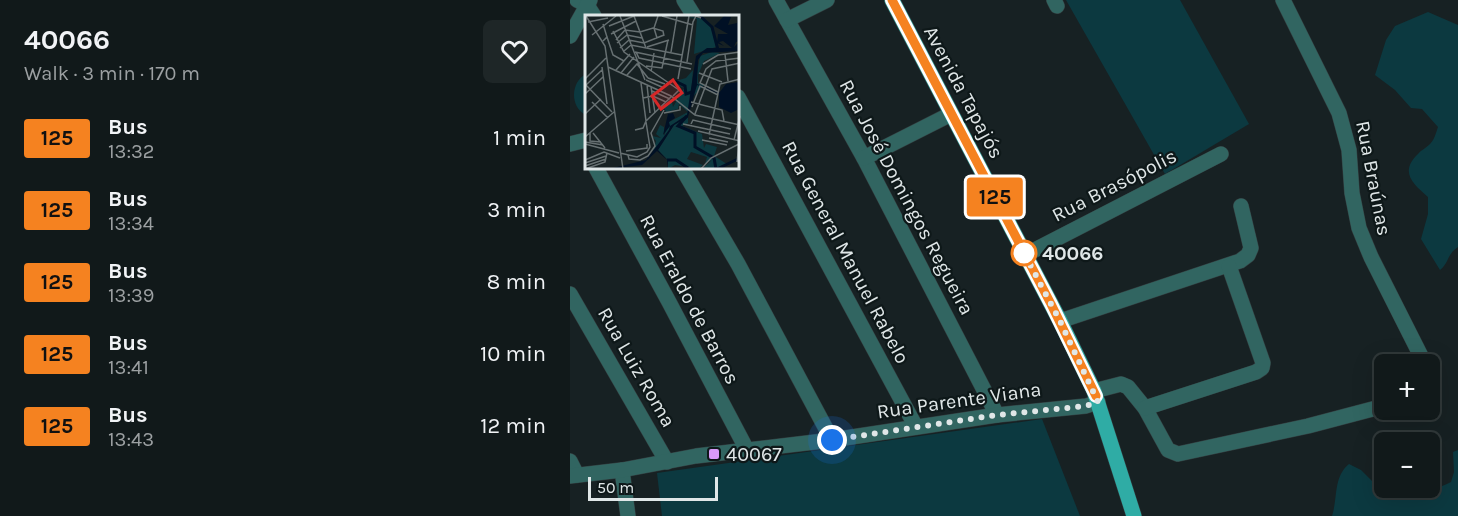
<!DOCTYPE html>
<meta charset="utf-8">
<style>
body{margin:0;font-family:Karla,sans-serif;background:#1e2627;color:#f1f3f6;height:100vh;display:flex;flex-direction:column;font-size:22px;white-space:nowrap}
*{box-sizing:border-box;margin:0}
p{font-size:20px;color:#9ca0a2}
.icon{flex:none;width:33px;height:33px;fill:none;stroke:currentColor;stroke-width:2;stroke-linecap:round;stroke-linejoin:round}
.map{position:relative;flex:1;overflow:hidden}
.sheet{display:flex;flex-direction:column;background:#11191a;width:570px}
.sheet>*{flex:none}
.badge{padding:0 12px;border-radius:4px;font-size:21px;line-height:39px}
.tools{position:absolute;left:804px;top:354px;display:grid;gap:12px}
.tools a{display:grid;place-items:center;width:66px;height:66px;border-radius:9px;background:#11191a;box-shadow:0 6px 24px #0002,0 0 0 2px #303839;font-size:30px}
.scale{position:absolute;left:18px;bottom:15px;width:130px;box-sizing:border-box;padding-left:6px;border:3px solid #e0e7e8;border-top:0;font-size:16px;line-height:21px;white-space:nowrap;color:#e0e7e8;-webkit-text-stroke:4px #0e1819;paint-order:stroke}
.you{position:absolute;width:30px;height:30px;margin:-15px;border:4px solid #fff;border-radius:50%;background:#1a73e8;box-shadow:0 0 0 9px #1a73e833}
.map>.badge{position:absolute;translate:-50% -50%;box-shadow:0 0 0 3px #fff}
.round{display:grid;place-items:center;flex:none;width:63px;height:63px;border-radius:9px;background:#1e2627}
.head{display:flex;align-items:center;justify-content:space-between;height:102px;padding:0 24px}
h1{font-size:28px;font-weight:700;line-height:45px}
ul{padding:0;list-style:none}
li{display:flex;align-items:center;gap:18px;height:72px;padding:0 24px}
li div{flex:1}
li b{display:block;font-size:22px}
li em{font-style:normal}
li .badge{min-width:66px;font-weight:700;text-align:center}
main{display:flex;flex:1;min-height:0}
.map>svg:first-child{display:block}
</style>
<main>
<section class="sheet">
<div class="head"><div><h1>40066</h1><p>Walk · 3 min · 170 m</p></div><a class="round"><svg class="icon" aria-label="heart" viewBox="0 0 24 24"><path d="M12 20l-8-8c-3-5 5-10 8-4 3-6 11-1 8 4z"/></svg></a></div>
<ul>
<li><span class="badge" style="background:#f58220;color:#111">125</span><div><b>Bus</b><p>13:32</p></div><em>1 min</em></li>
<li><span class="badge" style="background:#f58220;color:#111">125</span><div><b>Bus</b><p>13:34</p></div><em>3 min</em></li>
<li><span class="badge" style="background:#f58220;color:#111">125</span><div><b>Bus</b><p>13:39</p></div><em>8 min</em></li>
<li><span class="badge" style="background:#f58220;color:#111">125</span><div><b>Bus</b><p>13:41</p></div><em>10 min</em></li>
<li><span class="badge" style="background:#f58220;color:#111">125</span><div><b>Bus</b><p>13:43</p></div><em>12 min</em></li>
</ul>
</section>
<div class="map">
<svg width="888" height="516" viewBox="0 0 888 516">
<rect width="100%" height="100%" fill="#172123"/>
<!-- green -->
<g fill="#0c3940">
<polygon points="496,0 610,0 679,124 595,174"/>
<path d="M858,12L888,25V247C877,254 879,263 870,270L851,239L858,214V197C843,184 829,172 848,154C851,150 856,148 859,145C864,141 866,133 868,127L852,109L841,108L825,90L805,75L816,40L825,26Z"/>
<path d="M16,74V115C0,108 0,82 16,74Z"/>
<polygon points="472,419 510,516 92,516 87,473"/>
<path d="M888,450V516H762C768,498 763,477 779,464L791,470L814,493C839,493 859,493 881,482L884,472L883,452Z"/>
</g>
<g fill="none" stroke-linecap="round" stroke-linejoin="round">
<!-- minor casing -->
<g stroke="#333d3f" stroke-width="16">
<g id="minor">
<polyline points="7,0 17,5 24,16"/>
<polyline points="114,0 124,16"/>
<polyline points="206,0 294,158 427,415"/>
<polyline points="484,0 487,6"/>
<polyline points="713,0 769,113 779,150 782,193 789,228 801,257 855,364"/>
<polyline points="217,20 257,0"/>
<polyline points="0,36 20,0"/>
<polyline points="168,97 346,427"/>
<polyline points="0,144 16,140"/>
<polyline points="294,158 381,114"/>
<polyline points="26,168 99,302 177,450"/>
<polyline points="112,168 168,264 262,440"/>
<polyline points="455,255 651,154"/>
<polyline points="0,294 97,462"/>
<polyline points="490,321 670,261 678,255 681,248 671,206"/>
<polyline points="860,374 863,389 860,392"/>
<polyline points="524,391 551,384 558,387 575,408 598,450 608,454 738,426 814,406"/>
<polyline points="575,408 686,372 692,368 693,363 659,266"/>
<polyline points="0,461 7,475"/>
<polyline points="52,470 58,516"/>
<polyline points="0,476 52,470 126,456 262,440 427,415 516,406 528,402"/>
</g>
</g>
<!-- major casing -->
<g stroke="#333d3f" stroke-width="16">
<polyline id="major" points="322,0 490,321 524,391 564,516"/>
</g>
<!-- minor -->
<use href="#minor" stroke="#316561" stroke-width="15"/>
<!-- major -->
<use href="#major" stroke="#2faca5" stroke-width="15"/>
</g>
<g fill="none" stroke-linecap="round" stroke-linejoin="round">
<!-- line casing -->
<g stroke="#fff" stroke-width="14">
<polyline id="line" points="322,0 481,304 526,396"/>
</g>
<!-- line -->
<use href="#line" stroke="#f58220" stroke-width="9"/>
<!-- walk -->
<polyline stroke="#e0e7e8" stroke-width="6" stroke-dasharray="0 10.8" points="262,440 427,415 516,406 528,402 490,321 454,253"/>
</g>
<!-- markers -->
<circle fill="#fff" stroke="#f58220" stroke-width="3" cx="454" cy="253" r="12"/>
<rect fill="#d89af8" stroke="#0e1819" stroke-width="2" x="138" y="448" width="12" height="12" rx="3"/>
<g text-anchor="middle" stroke-width="4.5" stroke-linejoin="round" paint-order="stroke">
<!-- street labels -->
<g font-size="20" fill="#e0e7e8" stroke="#0e1819">
<text transform="translate(394 92) rotate(62)" y="7">Avenida Tapajós</text>
<text transform="translate(804 178) rotate(79)" y="7">Rua Braúnas</text>
<text transform="translate(544 185) rotate(-27)" y="7">Rua Brasópolis</text>
<text transform="translate(337 197) rotate(62)" y="7">Rua José Domingos Regueira</text>
<text transform="translate(276 252) rotate(62)" y="7">Rua General Manuel Rabelo</text>
<text transform="translate(120 299) rotate(62)" y="7">Rua Eraldo de Barros</text>
<text transform="translate(67 367) rotate(60)" y="7">Rua Luiz Roma</text>
<text transform="translate(389 400) rotate(-8)" y="7">Rua Parente Viana</text>
</g>
<!-- stop labels -->
<g font-size="20" font-weight="bold" fill="#e0e7e8" stroke="#0e1819" text-anchor="start">
<text x="472" y="260">40066</text>
</g>
<!-- poi labels -->
<g font-size="20" fill="#e0e7e8" stroke="#0e1819" text-anchor="start">
<text x="156" y="461">40067</text>
</g>
</g>
<!-- overview -->
<g transform="translate(15 15)">
<rect width="154" height="154" fill="#172123"/>
<path d="M98,1L120,4L130,19L131,32L109,39L112,4ZM127,37L135,38L119,46L113,60V68L119,70L105,85L104,98L86,111L81,120L68,137L71,126L67,121L76,123L71,119L75,110L79,112V121L84,107L103,97L94,89L93,94L81,97L78,91L86,83L88,92L99,73L87,67L101,63L108,55L106,80L112,70V58L115,41ZM103,102V108L97,111L117,119L119,133L121,129L132,132L129,141L142,149L136,154H117L127,145L120,149L122,142L106,137L102,144L118,150L114,154L90,150L83,154V145L73,135L89,110Z" fill="#0c3940"/>
<path d="M139,1L146,2L143,10L152,8L154,1V26L151,27L149,32L154,27V36L118,38L113,45L112,69L115,70L134,78L141,69L153,67L154,94L146,98L134,92V79L112,70L103,102L89,110L73,135L83,146V154L82,145L72,136L57,150L24,154L61,145L84,115L85,111L78,120L83,99L88,98L90,103L84,107L85,111L102,100L111,41L122,33H147L138,26L134,27L139,31L132,28L133,19H143L129,11Z" fill="#001025"/>
<path fill="none" stroke="#001025" stroke-width="3" d="M115,1L127,12L133,35M90,66L100,71L101,79L107,77M102,101L93,111L110,118V132L129,143L131,154M82,145H91L103,153M132,154L155,143"/>
<path fill="none" stroke="#677072" stroke-width="1.5" d="M1,1L20,31L38,154M35,1L60,65M49,1L61,33M77,1L108,10M3,7L23,3M24,11L49,1M28,16L39,37L94,75L88,81M26,19L51,6M7,20L31,1M22,22L28,40L39,46M72,23L69,13L73,1M31,25L40,15L55,17L68,13L78,16L79,21M18,26L22,22L18,9M32,28L42,20L57,23M62,32L84,25M35,33L44,25L59,28L79,20M39,36L46,30L97,40M50,37L107,49M51,37L54,43L106,54M86,37L92,1M140,39L143,66M102,47L108,7L111,1L116,3M118,49L133,40L155,37M61,51L77,53L83,25M17,52L22,89M23,52L86,81L110,100L155,110M31,55L45,39M66,57L69,38M36,58L49,42M114,58L137,67M42,60L52,49L63,63M63,63L80,69M0,64L21,43M93,64L104,1M61,65L79,73M0,69L27,97M1,70L17,55M62,70L65,98M66,72L70,98M67,76L85,84M133,77L115,68L121,54L131,46L155,43M0,79L18,62M58,83L68,81L81,87M7,87L23,103M106,87L137,95L139,106M107,92L115,71L133,80M79,98L95,95V91M0,99L16,84M110,99L127,54L155,48M61,106L87,81M98,109L145,119M106,109L108,105L146,114M50,115L58,113L61,106L56,68M113,116L155,126M5,118V126L16,127M8,118L20,133M124,120L135,69L155,64M0,122L29,97M124,123L143,127M117,125L142,130M149,125L155,101M0,127L18,130M0,129L34,138M41,136L62,133V129M35,138L52,142L62,137L65,132L61,107M43,140L44,144L55,145L63,141L70,131L66,118L79,95M0,145L19,137L35,143M152,147L154,129M0,148L21,141M0,151L21,144M0,154L20,147L22,138M116,154L126,143L154,129"/>
<path fill="#d62828" fill-opacity="0.15" stroke="#d62828" stroke-width="3" d="M88,65L97,78L76,94L67,81Z"/>
<rect width="154" height="154" fill="none" stroke="#e0e7e8" stroke-width="3"/>
</g>
</svg>
<div class="tools">
<a>+</a>
<a>−</a>
</div>
<div class="scale">50 m</div>
<div class="you" style="left:262px;top:440px"></div>
<b class="badge" style="left:425px;top:197px;background:#f58220;color:#111">125</b>
</div>
</main>
